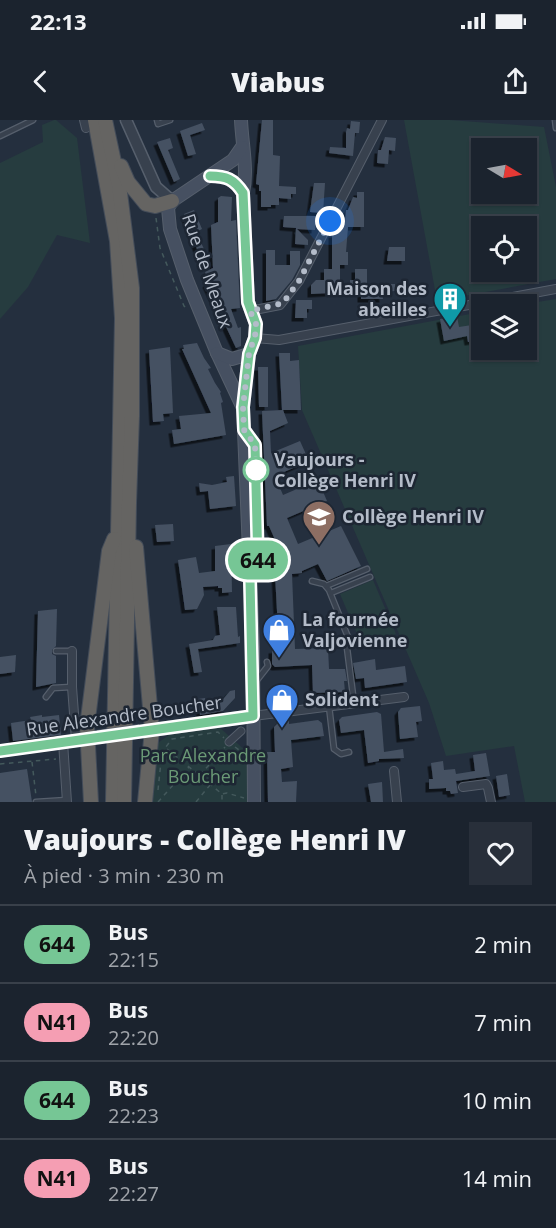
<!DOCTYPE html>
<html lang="fr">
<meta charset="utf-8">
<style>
body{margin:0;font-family:"Open Sans",sans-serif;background:#282f3a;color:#f1f3f6;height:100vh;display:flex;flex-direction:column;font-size:22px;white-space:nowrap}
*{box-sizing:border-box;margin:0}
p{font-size:20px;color:#a0a4aa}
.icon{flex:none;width:33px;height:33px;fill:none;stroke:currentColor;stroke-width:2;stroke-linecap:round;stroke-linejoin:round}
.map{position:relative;height:682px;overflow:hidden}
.drawer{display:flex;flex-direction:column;background:#1b232e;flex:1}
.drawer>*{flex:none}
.badge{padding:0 12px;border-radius:20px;font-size:21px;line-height:39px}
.needle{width:39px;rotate:100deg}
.fabs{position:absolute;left:471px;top:18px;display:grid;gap:12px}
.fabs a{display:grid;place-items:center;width:66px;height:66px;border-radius:0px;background:#1b232e;box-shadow:0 2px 4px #0004,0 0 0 2px #39404a;font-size:30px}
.you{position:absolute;width:30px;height:30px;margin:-15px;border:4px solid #fff;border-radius:50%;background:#1a73e8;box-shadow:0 0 0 9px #1a73e833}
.map>.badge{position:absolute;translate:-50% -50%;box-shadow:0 0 0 3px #fff}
.round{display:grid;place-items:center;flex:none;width:63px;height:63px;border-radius:0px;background:#282f3a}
.head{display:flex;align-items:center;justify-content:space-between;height:102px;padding:0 24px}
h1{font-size:28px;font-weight:800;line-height:45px}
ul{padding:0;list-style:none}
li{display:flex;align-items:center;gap:18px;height:78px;padding:0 24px;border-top:2px solid #39404a}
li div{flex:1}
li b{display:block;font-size:22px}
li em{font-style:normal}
li .badge{min-width:66px;font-weight:700;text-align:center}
.status{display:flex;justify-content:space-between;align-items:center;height:42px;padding:0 30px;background:#1b232e;direction:ltr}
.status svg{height:16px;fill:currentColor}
header{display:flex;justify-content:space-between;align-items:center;height:78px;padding:0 24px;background:#1b232e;font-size:27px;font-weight:800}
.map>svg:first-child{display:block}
</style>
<div class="status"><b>22:13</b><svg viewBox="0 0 49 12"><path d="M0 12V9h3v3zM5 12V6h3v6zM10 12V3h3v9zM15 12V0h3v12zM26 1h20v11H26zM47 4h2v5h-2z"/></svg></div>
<header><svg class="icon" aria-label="back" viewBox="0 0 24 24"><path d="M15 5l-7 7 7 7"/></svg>Viabus<svg class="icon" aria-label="share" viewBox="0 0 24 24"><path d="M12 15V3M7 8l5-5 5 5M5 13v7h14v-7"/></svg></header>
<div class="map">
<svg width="556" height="682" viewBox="0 0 556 682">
<defs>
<filter id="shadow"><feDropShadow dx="-3.5" dy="3.5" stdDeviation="0" flood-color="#0009"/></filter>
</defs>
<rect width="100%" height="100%" fill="#242f3e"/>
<!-- green -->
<g fill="#263c3f" fill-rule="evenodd">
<polygon points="54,0 56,0 77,18 90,123 57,115 28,167 0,199 0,43 43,22 42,5"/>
<path d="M404,0H450L544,7L556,67V159L437,181ZM526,28V74H482V28ZM482,106H526V152H482Z"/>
<polygon points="556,179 556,682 525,682 514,626 446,636 429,583 302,290 298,226 481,192 482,230 526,230 525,184"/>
<polygon points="373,460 396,514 363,528 340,474"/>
<polygon points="219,607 247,632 248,682 149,682 155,625 169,615"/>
</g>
<!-- building -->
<g fill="#455162" filter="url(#shadow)">
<polygon points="262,0 273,0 273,35 280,36 279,66 296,67 296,74 291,74 291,79 279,78 279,85 271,85 271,87 261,87 261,71 259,71 259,65 256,64"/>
<polygon points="351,1 360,2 359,13 355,13 353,36 329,33 330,27 346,28 346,12 347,8 350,9"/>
<polygon points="202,3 205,10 190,15 196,34 188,36 180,11"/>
<polygon points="385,17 396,18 395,31 389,30 388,44 377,43 378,30 381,30"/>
<polygon points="170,18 173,28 168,30 180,59 174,62 157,22"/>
<polygon points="314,63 325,63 323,93 310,92"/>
<polygon points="357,72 364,72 364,107 348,107 346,132 348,132 348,145 340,145 340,165 328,165 329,173 311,174 311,165 316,160 324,160 324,149 332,149 332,114 337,114 337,104 345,104 346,90 348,90 353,77 357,78"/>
<polygon points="221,76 232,77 231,101 236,100 240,188 231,189 238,208 241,207 241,226 236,228 206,164 209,162 205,152 213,148 211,105 218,102 218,78"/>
<polygon points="194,90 202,109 196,112 204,129 198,132 184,94"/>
<polygon points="284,96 316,96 315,110 297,109 308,120 308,125 295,124 296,108 283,107"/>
<polygon points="389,127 405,127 405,141 387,141"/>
<polygon points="266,130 275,130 275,145 290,145 290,131 300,131 300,145 292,160 276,179 266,181"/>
<polygon points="355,149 367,149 367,164 395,164 395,171 382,172 383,179 361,179 361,169 350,169 350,160 355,160"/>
<polygon points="296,180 312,180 312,189 307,189 307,198 295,198"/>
<polygon points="457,196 459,207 472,205 475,221 468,222 467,216 444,221 440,199"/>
<polygon points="197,223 204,238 211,248 208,249 215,263 221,272 220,273 223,282 221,283 226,315 174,324 172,310 181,309 179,296 211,293 182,229 184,229 183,225"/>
<polygon points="170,227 173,293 163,294 164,301 153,302 149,230"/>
<polygon points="279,233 290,233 290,241 299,240 301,290 282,290"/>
<polygon points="258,247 268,247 268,287 259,287"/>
<polygon points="283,290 288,303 270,311 271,333 300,321 309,341 275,356 283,375 318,360 327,381 287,398 298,424 341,406 361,446 327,461 318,444 302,451 302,453 292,454 295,529 328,528 329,549 345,549 347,561 344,561 345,572 313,573 312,545 275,547 272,544 272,530 278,529 277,491 275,454 269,454 269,449 273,438 280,431 269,406 267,406 262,291"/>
<polygon points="234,356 236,386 210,389 208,371 200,372 199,363 212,365 227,362 226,357"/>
<polygon points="173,404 174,421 157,422 155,405"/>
<polygon points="231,424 232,472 222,473 222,468 218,468 218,466 203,467 204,475 197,489 185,490 178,440 196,437 199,453 215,451 215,426"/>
<polygon points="217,487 236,487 238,517 240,516 240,523 198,529 202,552 194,553 189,524 213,520 215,516 220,515"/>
<polygon points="57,489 56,526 52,530 52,534 56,536 56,563 36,567 38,491"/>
<polygon points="16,535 15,552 0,554 0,537"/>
<polygon points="375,539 376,550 405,546 407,562 365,568 364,558 356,559 353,543"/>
<polygon points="235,570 235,578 223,591 200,595 198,579 205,578 206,586 219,584 230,571"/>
<polygon points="420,586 422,601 416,602 418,617 400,619 398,592 401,588"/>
<polygon points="377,592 381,594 384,632 403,629 404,638 379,639 379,641 368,643 364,610 341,613 339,600 342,597"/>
<polygon points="42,595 42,597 59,595 61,615 13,621 11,603 31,600 30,597"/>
<polygon points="289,600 289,604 318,600 322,603 324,616 291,620 293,647 281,649 282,662 297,661 296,682 268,682 267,632 275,632 274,607 280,601"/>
<polygon points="486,633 490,656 456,661 458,673 451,674 450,671 446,671 446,668 429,669 429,659 433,659 431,643 443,641 444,650 455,649 456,654 475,651 473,635"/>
<polygon points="27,649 32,682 0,682 0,653"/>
<polygon points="507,654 510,675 499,677 496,656"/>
<polygon points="382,662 383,682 371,682 368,664"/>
</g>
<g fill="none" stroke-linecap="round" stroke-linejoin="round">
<!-- service casing -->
<g stroke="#565f6c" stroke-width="7">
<g id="service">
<polyline points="157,0 158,4 170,0"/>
<polyline points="555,0 556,8"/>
<polyline points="0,16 33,0"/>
<polyline points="248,314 255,325 258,446 253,455"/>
<polyline points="312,461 324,464 329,470 350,522 347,528 354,583"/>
<polyline points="326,466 367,449"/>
<polyline points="331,473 370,457"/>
<polyline points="56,531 72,531"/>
<polyline points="257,560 268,546 267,542"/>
<polyline points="46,577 53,568 71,567"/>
<polyline points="329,586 334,629 341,634 349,632"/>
<polyline points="36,682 67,680"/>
</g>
</g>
<!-- pedestrian casing -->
<g stroke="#565f6c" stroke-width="9">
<polyline id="pedestrian" points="229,622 241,611"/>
</g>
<!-- minor casing -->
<g stroke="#565f6c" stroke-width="10">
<g id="minor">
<polyline points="84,0 86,8"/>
<polyline points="250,191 280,185 299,161 382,0"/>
<polyline points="255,218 279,220 556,169"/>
<polyline points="72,531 72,567 76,620"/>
<polyline points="253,596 404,577"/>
<polyline points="63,622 67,682"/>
<polyline points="394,651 397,682"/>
<polyline points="463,667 486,664 488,668 491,682"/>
</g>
</g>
<!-- tertiary casing -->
<g stroke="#565f6c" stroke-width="13">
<g id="tertiary">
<polyline points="126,0 156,67 172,81"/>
<polyline points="0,631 87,619"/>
</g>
</g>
<!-- secondary casing -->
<g stroke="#565f6c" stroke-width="14">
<g id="secondary">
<path d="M241,0C242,24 248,49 243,73L248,182L256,204L255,218L249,234L243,287L253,527L254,682"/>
<polyline points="242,27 233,40 172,81 168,88 170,109 187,160 217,233 242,286"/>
<path d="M210,56C226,56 234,59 243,73"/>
<polyline points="217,233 232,239 249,234"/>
<polyline points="145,611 253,596"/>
</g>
</g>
<!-- trunk casing -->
<g stroke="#434c59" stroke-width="16">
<g id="trunk">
<polyline points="95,0 117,121 122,198 113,682"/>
<polyline points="105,0 119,65 132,168 132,296 129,383 124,682"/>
<polyline points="121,46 128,62 146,84 155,86 172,81"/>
<polyline points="136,427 152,610 145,682"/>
<polyline points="91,682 87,607 109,431 114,419"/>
</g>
</g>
<!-- path -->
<g stroke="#44595c" stroke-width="1.5" stroke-dasharray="4.5 4.5" stroke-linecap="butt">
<polyline points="156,98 160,128 184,186 187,189"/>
<polyline points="264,422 275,420"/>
<polyline points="235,627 243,633"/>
<polyline points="167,629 222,674 227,673 244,678"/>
<polyline points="206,634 219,646"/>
<polyline points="32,642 36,676"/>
<polyline points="0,644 56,639"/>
<polyline points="200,655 225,627"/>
<polyline points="158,670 162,632 172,619 218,612 224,618"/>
<polyline points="222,675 222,682"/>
<polyline points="158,682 189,647"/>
<polyline points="196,682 210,665"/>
</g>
<!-- service -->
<use href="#service" stroke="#38414e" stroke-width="4.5"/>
<!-- pedestrian -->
<use href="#pedestrian" stroke="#38414e" stroke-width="7"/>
<!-- minor -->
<use href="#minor" stroke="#38414e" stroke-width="8"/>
<!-- tertiary -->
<use href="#tertiary" stroke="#38414e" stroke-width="10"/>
<!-- secondary -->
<use href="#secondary" stroke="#465061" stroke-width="12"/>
<!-- trunk -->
<use href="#trunk" stroke="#656462" stroke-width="14"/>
<!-- secondary-bridge casing -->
<g stroke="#565f6c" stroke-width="14" stroke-linecap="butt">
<polyline id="secondary-bridge" points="98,617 140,611"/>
</g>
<!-- secondary-bridge -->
<use href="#secondary-bridge" stroke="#465061" stroke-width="12"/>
</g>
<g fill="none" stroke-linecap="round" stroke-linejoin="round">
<!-- line casing -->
<g stroke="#fff" stroke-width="14">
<path id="line" d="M0,631L253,596L250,460L258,446L255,325L244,310L243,287L249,234L255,218L256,204L248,182L243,73C234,59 226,56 210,56"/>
</g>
<!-- line -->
<use href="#line" stroke="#76c695" stroke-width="9"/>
<!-- walk -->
<polyline stroke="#b4bcc9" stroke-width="6" stroke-dasharray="0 10.8" points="256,350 255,325 244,310 243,287 249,234 256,212 256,204 250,191 283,183 299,161 330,101"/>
</g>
<!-- icons -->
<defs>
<g id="building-pin" transform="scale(1.725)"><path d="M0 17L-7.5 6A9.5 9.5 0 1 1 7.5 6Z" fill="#0f9aa8" stroke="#1d2633"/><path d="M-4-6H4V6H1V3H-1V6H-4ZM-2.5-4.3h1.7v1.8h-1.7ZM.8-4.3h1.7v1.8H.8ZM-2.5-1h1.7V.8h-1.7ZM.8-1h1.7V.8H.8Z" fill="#fff"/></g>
<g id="school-pin" transform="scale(1.725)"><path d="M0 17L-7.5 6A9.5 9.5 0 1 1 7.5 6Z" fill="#8d6e63" stroke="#1d2633"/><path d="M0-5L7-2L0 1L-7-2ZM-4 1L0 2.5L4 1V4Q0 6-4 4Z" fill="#fff"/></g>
<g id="shop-pin" transform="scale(1.725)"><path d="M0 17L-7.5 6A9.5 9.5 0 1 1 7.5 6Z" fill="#3f7fe0" stroke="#1d2633"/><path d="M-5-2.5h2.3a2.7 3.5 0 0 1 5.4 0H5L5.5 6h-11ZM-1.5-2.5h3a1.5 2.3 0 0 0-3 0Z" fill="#fff"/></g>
</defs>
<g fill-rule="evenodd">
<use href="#building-pin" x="450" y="179"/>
<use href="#school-pin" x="319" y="397"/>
<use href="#shop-pin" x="279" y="510"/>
<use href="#shop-pin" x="282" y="580"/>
</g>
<!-- markers -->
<circle fill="#fff" stroke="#76c695" stroke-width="3" cx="256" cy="350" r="12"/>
<g text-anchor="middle" stroke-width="5" stroke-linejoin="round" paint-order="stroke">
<!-- street labels -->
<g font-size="18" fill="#b4bcc9" stroke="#1d2633">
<text transform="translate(207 151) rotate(71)" y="6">Rue de Meaux</text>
<text transform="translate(124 596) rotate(-8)" y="6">Rue Alexandre Boucher</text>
</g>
<!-- poi labels -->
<g font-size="18" font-weight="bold" fill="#b4bcc9" stroke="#1d2633" text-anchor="start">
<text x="427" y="175" text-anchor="end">Maison des<tspan x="427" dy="21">abeilles</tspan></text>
<text x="342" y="403">Collège Henri IV</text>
<text x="302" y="506">La fournée<tspan x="302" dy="21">Valjovienne</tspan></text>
<text x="305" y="586">Solident</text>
</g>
<!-- stop labels -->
<g font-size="18" font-weight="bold" fill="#b4bcc9" stroke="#1d2633" text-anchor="start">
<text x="274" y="346">Vaujours -<tspan x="274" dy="21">Collège Henri IV</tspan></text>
</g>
<!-- park labels -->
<g font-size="18" fill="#6b9a76" stroke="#1d2633">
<text x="203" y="642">Parc Alexandre<tspan x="203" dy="21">Boucher</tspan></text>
</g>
</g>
</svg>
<div class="fabs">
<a><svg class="needle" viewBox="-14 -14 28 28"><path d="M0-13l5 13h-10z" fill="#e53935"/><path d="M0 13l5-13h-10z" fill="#a0a4aa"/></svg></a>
<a><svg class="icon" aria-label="locate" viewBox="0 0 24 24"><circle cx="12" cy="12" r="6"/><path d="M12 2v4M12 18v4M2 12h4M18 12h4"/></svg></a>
<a><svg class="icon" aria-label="layers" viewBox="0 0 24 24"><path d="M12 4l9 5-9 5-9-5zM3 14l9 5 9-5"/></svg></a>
</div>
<div class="you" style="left:330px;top:101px"></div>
<b class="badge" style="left:258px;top:440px;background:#76c695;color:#111">644</b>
</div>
<section class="drawer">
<div class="head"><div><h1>Vaujours - Collège Henri IV</h1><p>À pied · 3 min · 230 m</p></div><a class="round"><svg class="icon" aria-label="heart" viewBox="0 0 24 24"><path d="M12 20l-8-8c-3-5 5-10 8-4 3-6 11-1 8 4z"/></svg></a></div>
<ul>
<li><span class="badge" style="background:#76c695;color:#111">644</span><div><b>Bus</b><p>22:15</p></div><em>2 min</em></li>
<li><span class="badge" style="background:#f59eb3;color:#111">N41</span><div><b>Bus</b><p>22:20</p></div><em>7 min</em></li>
<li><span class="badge" style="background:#76c695;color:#111">644</span><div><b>Bus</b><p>22:23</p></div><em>10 min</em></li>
<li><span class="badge" style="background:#f59eb3;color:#111">N41</span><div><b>Bus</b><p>22:27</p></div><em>14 min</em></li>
</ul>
</section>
